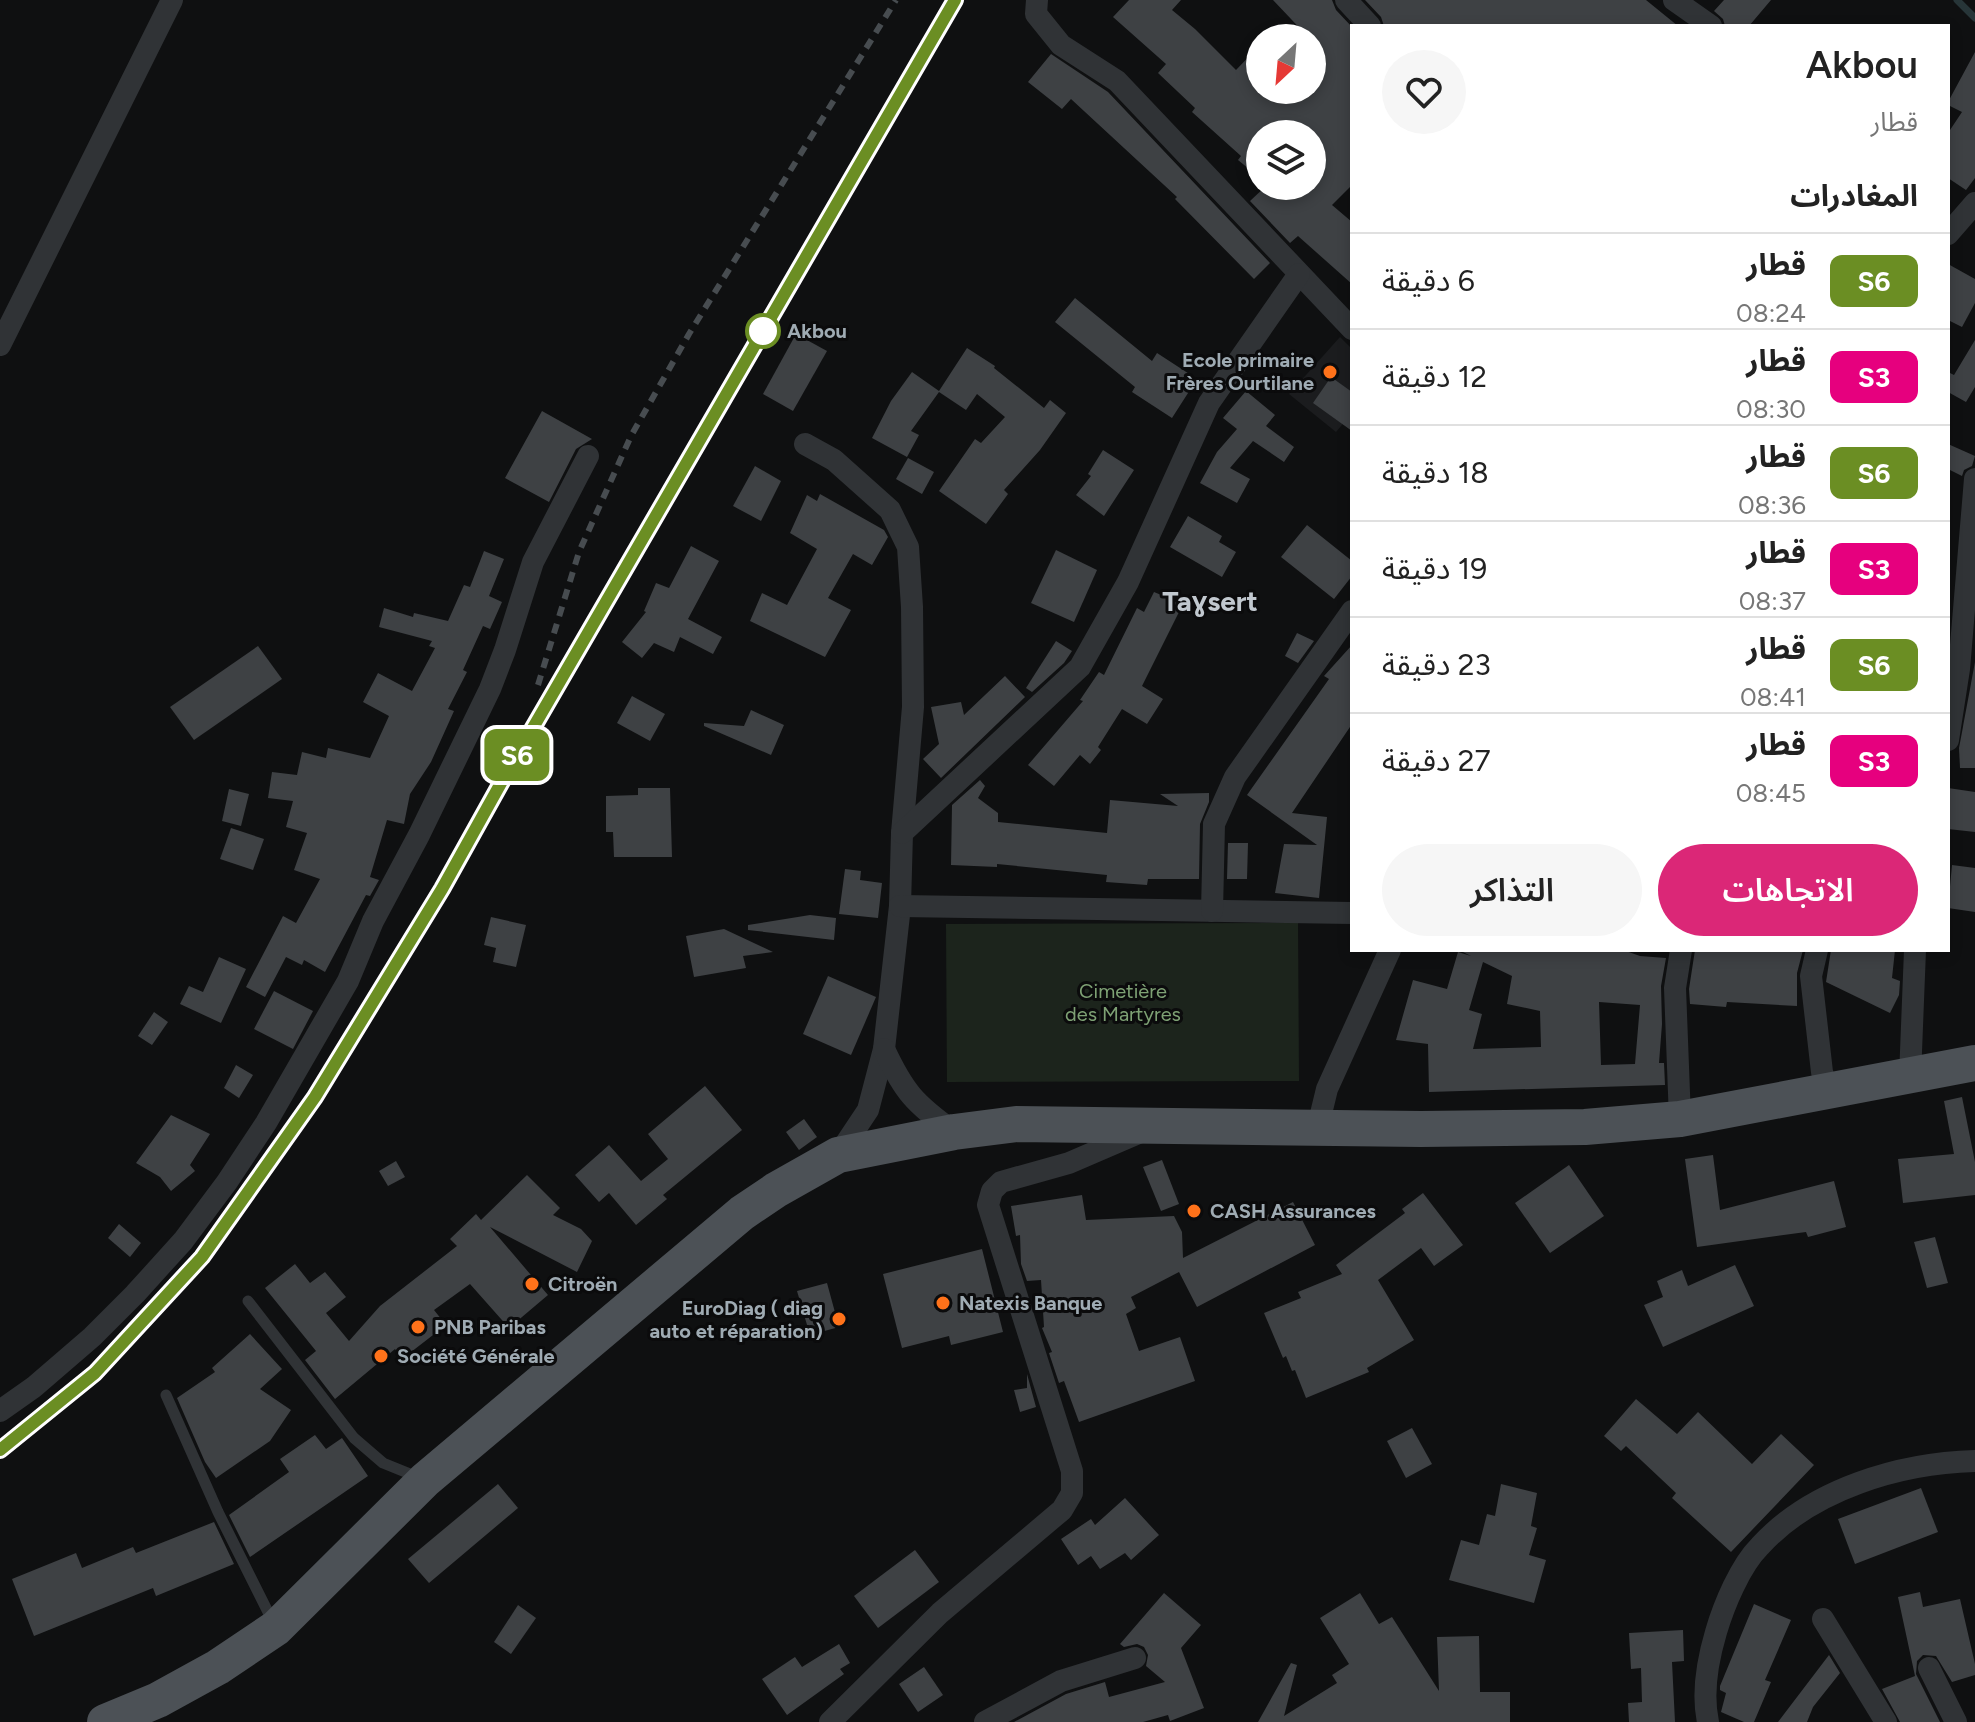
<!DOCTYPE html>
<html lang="ar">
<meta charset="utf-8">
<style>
body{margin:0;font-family:Figtree,"Noto Sans Arabic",sans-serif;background:#f6f6f6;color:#222;direction:rtl;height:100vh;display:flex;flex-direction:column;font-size:30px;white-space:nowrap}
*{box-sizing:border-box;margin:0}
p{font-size:26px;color:#767676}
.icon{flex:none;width:44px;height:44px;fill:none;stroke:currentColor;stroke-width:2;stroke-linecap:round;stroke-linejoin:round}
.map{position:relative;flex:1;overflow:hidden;direction:ltr}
.details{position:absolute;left:1350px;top:24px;width:600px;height:928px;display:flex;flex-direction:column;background:#fff;border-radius:0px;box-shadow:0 4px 12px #0003;direction:rtl}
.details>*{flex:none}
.badge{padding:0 16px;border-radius:12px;font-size:28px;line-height:52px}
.needle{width:52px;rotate:206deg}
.fabs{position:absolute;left:1246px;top:24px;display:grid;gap:16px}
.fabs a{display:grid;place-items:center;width:80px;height:80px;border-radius:50%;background:#fff;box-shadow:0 4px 12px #0003;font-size:40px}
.map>.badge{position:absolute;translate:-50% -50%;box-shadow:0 0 0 4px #fff}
h2{padding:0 32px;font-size:30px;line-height:72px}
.round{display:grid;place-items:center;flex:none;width:84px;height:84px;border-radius:42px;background:#f6f6f6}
.overview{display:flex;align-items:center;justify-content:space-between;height:136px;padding:0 32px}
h1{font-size:38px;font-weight:600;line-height:60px}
.action{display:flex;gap:16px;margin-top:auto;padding:16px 32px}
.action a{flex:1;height:92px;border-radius:48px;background:#db2777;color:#fff;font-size:32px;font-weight:600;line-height:92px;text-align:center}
.action a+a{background:#f6f6f6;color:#222}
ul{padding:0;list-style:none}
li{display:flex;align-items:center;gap:24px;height:96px;padding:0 32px;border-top:2px solid #e0e0e0}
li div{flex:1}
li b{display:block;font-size:30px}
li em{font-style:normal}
li .badge{min-width:88px;font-weight:700;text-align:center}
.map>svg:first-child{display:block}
</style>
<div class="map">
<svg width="1975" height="1722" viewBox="0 0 1975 1722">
<rect width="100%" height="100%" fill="#0f1011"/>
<!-- built -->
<polygon fill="#1b1c1e" points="1340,337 1352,349 1352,413 1336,432 1289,394"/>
<!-- green -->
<polygon fill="#1c241c" points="1298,923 1299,1081 947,1082 946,924"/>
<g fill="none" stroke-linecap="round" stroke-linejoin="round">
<!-- stream -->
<polyline stroke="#273538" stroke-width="7" points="1957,0 1975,18"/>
</g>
<!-- building -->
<g fill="#3e4144" fill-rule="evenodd">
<polygon points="1129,0 1181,0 1172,10 1195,29 1236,70 1260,45 1260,90 1312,90 1312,38 1309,38 1273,0 1332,0 1336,10 1352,27 1352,185 1332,205 1352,222 1352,284 1298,236 1290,243 1250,201 1266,186 1312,186 1312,134 1260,134 1260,178 1238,160 1241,156 1192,112 1195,108 1158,73 1166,64 1113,17"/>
<polygon points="1365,0 1646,0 1678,26 1384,26 1381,17"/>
<polygon points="1724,0 1771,0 1749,26 1725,26 1723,19 1714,11"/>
<polygon points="1975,52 1975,178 1966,190 1948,178 1948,133 1962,112 1948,105 1948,102"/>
<polygon points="1051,54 1108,92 1270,263 1254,279 1175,199 1177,197 1071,99 1062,109 1028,82"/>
<polygon points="1948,264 1975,279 1975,303 1962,327 1948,320"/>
<polygon points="1075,298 1152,361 1157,353 1197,379 1172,418 1132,392 1135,387 1055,322"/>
<polygon points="796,334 827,351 793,411 763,394"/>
<polygon points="1975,340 1975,387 1966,402 1948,392 1948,372 1954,375"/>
<polygon points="967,348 995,366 994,368 1044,408 1050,400 1066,413 1040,450 1004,490 1008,494 986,524 939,491 975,439 981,443 1005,417 977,394 966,410 939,392 911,431 919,435 907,457 872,438 891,401 912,372 939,391"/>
<polygon points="1331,377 1352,392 1352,431 1313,403"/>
<polygon points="1246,391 1275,415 1266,426 1294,447 1284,462 1253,441 1230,468 1250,479 1237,503 1200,483 1217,452 1237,429 1223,418"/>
<polygon points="542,411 592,439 576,449 549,502 505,478"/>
<polygon points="1948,444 1975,456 1972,466 1964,470 1962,476 1948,469"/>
<polygon points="1103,450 1134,470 1104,516 1076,495 1091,476 1088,474"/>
<polygon points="908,458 934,472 922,494 896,479"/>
<polygon points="755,466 781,481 761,521 733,506"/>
<polygon points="820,494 884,530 888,537 872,565 853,554 828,598 851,610 825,657 750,621 762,593 787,605 817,549 790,533 807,495 817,501"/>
<polygon points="1188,516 1222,536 1219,542 1236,552 1222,577 1170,547"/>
<polygon points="1307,525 1352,561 1352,576 1334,599 1281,557"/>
<polygon points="691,546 719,561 688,619 722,637 713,654 680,637 674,652 654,643 642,658 622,642 646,612 644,611 656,583 669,588"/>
<polygon points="1056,550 1097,570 1074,622 1031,603"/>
<polygon points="484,551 504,559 489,596 502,602 490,629 483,626 463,670 467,672 448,709 454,711 431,762 410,794 404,824 387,820 370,877 379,880 370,896 366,895 325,972 304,960 302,965 286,957 265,997 246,987 283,916 296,923 320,879 294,870 307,833 286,827 293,801 268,798 272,772 297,775 302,752 326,758 328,748 370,758 389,716 363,702 378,673 412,691 435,648 429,646 432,641 379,627 384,608 413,617 414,613 448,621 464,585 470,587"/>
<polygon points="1154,592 1183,604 1142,686 1163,699 1147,724 1122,709 1098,747 1101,750 1090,764 1080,755 1054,786 1028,765 1083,701 1080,700 1099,672 1104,675 1137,608 1144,612"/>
<polygon points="1297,633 1314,641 1298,663 1285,656"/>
<polygon points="1056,641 1072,651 1064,663 1032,692 1026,688"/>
<polygon points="1352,645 1352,724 1292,813 1327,817 1319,898 1275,893 1284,844 1317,845 1247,795 1329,679 1324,676"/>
<polygon points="258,646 282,679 194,740 170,707"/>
<polygon points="1975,662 1975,768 1960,768 1959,748"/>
<polygon points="1005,676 1025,697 941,778 923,759 939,744 931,707 961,702 964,715"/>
<polygon points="632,696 665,714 650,741 617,723"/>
<polygon points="751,710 784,725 771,755 704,726 704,723 744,726"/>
<polygon points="980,780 985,786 978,798 998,813 998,822 1107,833 1110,800 1178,806 1160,794 1209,793 1209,802 1200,824 1199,879 1148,879 1147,885 1106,882 1107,875 997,864 997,867 951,865 952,805"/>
<polygon points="638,788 670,788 672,857 614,857 613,832 606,832 606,796 638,795"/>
<polygon points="1948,788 1975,792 1975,832 1948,829"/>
<polygon points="229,789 249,794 241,826 222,821"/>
<polygon points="231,828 264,839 253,870 220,859"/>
<polygon points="1228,843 1248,843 1247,879 1227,879"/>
<polygon points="1952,865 1975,868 1975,912 1948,908"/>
<polygon points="845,869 861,871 860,880 882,883 878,918 839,914"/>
<polygon points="810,915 836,918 834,940 748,930 748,925"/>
<polygon points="491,917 526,925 516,967 493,962 496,948 484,945"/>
<polygon points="724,929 773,952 743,956 746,968 694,977 686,936"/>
<path d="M1459,950H1623L1640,956L1666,958L1661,986L1662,1024L1659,1063H1664L1665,1085L1429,1092L1428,1044L1396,1040L1413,980L1447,989L1458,952L1471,956ZM1483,962L1512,976L1507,1004L1540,1011L1541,1047L1473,1049L1482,1014L1469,1010ZM1599,1002L1640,1005L1635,1064L1601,1065Z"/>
<polygon points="1695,950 1803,950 1797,973 1797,1006 1727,1002 1726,1007 1690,1004 1689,989"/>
<polygon points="1831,950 1895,950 1892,978 1900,981 1899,995 1890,1013 1826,982"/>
<polygon points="219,957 246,969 221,1023 180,1004 189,986 203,992"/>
<polygon points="828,976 876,997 851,1055 803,1034"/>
<polygon points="274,991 313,1011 293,1049 254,1029"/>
<polygon points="154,1012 168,1022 152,1045 138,1036"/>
<polygon points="236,1065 253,1075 239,1098 224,1088"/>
<polygon points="705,1086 742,1130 663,1195 667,1199 636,1225 609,1193 599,1202 575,1175 609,1145 641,1181 668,1159 648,1134"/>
<polygon points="1962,1097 1975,1162 1975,1195 1903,1203 1898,1159 1954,1154 1944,1101"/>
<polygon points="171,1115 210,1134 190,1165 195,1171 171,1191 160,1177 136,1163"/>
<polygon points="804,1119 817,1137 799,1150 786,1132"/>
<polygon points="1713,1155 1720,1210 1834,1181 1846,1227 1808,1237 1806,1232 1697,1247 1685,1159"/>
<polygon points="1162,1160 1179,1204 1161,1211 1143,1167"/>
<polygon points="396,1161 405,1177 388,1186 379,1171"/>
<polygon points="1569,1165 1604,1216 1550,1253 1515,1203"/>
<polygon points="527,1175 560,1208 553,1215 581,1229 592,1241 577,1272 490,1227 548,1295 509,1328 470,1284 434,1310 446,1325 402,1359 395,1349 335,1399 305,1360 316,1351 265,1288 295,1264 310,1283 325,1272 346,1297 326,1313 349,1341 380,1306 457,1246 450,1239 476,1214 481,1220"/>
<polygon points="1423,1193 1463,1245 1434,1266 1421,1248 1378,1280 1414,1340 1367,1368 1369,1372 1306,1398 1295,1370 1292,1371 1286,1356 1283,1358 1264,1313 1301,1298 1298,1292 1342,1274 1336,1265 1405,1213 1402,1209"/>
<polygon points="1082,1195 1086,1220 1174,1216 1182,1232 1183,1258 1293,1202 1315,1245 1197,1307 1179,1272 1131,1297 1136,1308 1126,1314 1139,1351 1180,1337 1195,1381 1079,1422 1064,1381 1059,1383 1049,1353 1052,1352 1042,1328 1044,1327 1041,1280 1027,1281 1021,1264 1020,1235 1016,1236 1011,1206"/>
<polygon points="119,1224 141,1243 130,1257 108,1238"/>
<polygon points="1935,1237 1948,1283 1927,1288 1914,1242"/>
<polygon points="982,1249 1003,1332 951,1345 949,1336 902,1348 883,1274"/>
<polygon points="1735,1265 1754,1306 1663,1347 1644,1305 1663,1297 1657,1281 1682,1270 1688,1286"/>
<polygon points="827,1283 839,1327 810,1335 797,1291"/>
<polygon points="250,1334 282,1369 260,1389 291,1410 270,1441 216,1478 205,1462 177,1398 215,1372 212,1368"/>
<polygon points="1027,1374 1036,1407 1020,1412 1014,1390 1027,1388"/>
<polygon points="1636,1399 1677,1434 1698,1412 1752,1464 1781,1434 1814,1465 1731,1552 1672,1498 1676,1493 1626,1446 1621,1451 1604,1436"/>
<polygon points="1412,1428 1432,1464 1406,1478 1387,1441"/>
<polygon points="315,1435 326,1449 342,1438 368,1476 250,1557 229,1515 289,1472 280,1459"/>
<polygon points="498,1484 518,1508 429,1583 408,1559"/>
<polygon points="1501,1484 1537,1493 1531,1526 1537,1528 1529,1555 1546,1560 1534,1603 1449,1580 1461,1540 1479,1545 1487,1514 1495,1516"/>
<polygon points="1921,1488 1938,1532 1855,1564 1838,1519"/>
<polygon points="1125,1498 1159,1535 1131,1560 1125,1553 1100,1569 1091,1556 1078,1565 1061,1539 1091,1519 1095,1525"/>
<polygon points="214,1522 234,1564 156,1596 153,1588 34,1636 12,1579 76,1553 82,1568 133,1547 136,1553"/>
<polygon points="915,1550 939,1582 878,1628 854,1596"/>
<polygon points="1920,1592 1923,1607 1960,1599 1975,1664 1975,1675 1952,1682 1936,1656 1923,1655 1917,1661 1916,1674 1940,1722 1900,1722 1882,1689 1915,1676 1898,1597"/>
<polygon points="1164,1593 1201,1625 1181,1648 1204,1708 1170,1721 1168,1715 1143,1722 1014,1722 1066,1694 1105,1682 1109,1697 1165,1682 1146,1666 1148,1655 1144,1647 1137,1644 1124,1647 1120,1644"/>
<polygon points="1360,1593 1379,1624 1392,1617 1439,1691 1437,1637 1479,1636 1480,1692 1510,1692 1510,1722 1258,1722 1291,1663 1297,1665 1284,1716 1337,1683 1332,1675 1349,1664 1320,1618"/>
<polygon points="1754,1604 1791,1620 1765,1680 1771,1682 1754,1722 1744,1722 1721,1712 1726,1693 1720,1690 1720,1686"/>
<polygon points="518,1605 536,1618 511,1654 494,1642"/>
<polygon points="1683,1630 1684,1661 1672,1662 1675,1722 1629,1722 1628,1703 1642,1702 1641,1668 1631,1669 1629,1633"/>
<polygon points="839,1644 850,1663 840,1669 844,1674 787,1715 762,1679 795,1657 802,1667"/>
<polygon points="1829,1655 1840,1673 1813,1707 1807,1722 1778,1722"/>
<polygon points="924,1667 943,1695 918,1712 899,1684"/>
</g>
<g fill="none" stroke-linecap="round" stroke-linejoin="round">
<!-- lane -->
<g stroke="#303336" stroke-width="11">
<polyline points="248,1301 354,1438 383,1463 420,1478"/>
<polyline points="166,1395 218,1512 274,1624"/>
</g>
<!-- street -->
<g stroke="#303336" stroke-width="22">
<polyline points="1037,0 1036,14 1061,45 1117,81 1352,329"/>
<polyline points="1346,0 1370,26"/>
<polyline points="1674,0 1711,26"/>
<polyline points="1948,234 1975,203"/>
<polyline points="0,345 172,0"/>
<polyline points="805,444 834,460 890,510 908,547 912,607 913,707 902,833 900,906 884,1049 868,1110 838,1155"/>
<polyline points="1948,740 1959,669 1975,479"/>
<polyline points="902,833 1080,667 1128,582 1209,403 1299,274"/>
<polyline points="900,906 1352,913"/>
<polyline points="1212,911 1214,824 1235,777 1352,611"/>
<polyline points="1817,950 1811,976 1822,1072 1828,1092"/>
<path d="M884,1049C904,1092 915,1104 954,1132"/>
<polyline points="1910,1077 1915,950"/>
<polyline points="1680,1119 1675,988 1681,950"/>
<polyline points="1318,1126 1327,1089 1390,950"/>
<polyline points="0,1411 34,1387 92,1337 135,1294 183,1241 227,1182 266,1123 348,981 373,921 419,835 490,689 505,650 533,562 588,456"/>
<polyline points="1823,1619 1886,1722"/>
<polyline points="1929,1668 1956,1722"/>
<polyline points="830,1722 940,1613 1062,1510 1072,1493 1072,1471 988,1205 992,1191 1001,1182 1069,1163 1141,1132"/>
<polyline points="985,1722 1061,1681 1135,1658"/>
<path d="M1708,1722C1702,1694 1708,1659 1716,1632C1724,1605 1740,1566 1760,1546C1812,1489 1900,1463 1975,1461"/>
</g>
<!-- primary -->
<polyline stroke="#4c5156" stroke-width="36" points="105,1722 158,1700 218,1667 276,1628 425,1480 742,1213 776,1190 838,1155 954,1132 1016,1124 1421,1129 1585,1127 1680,1119 1975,1063"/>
<!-- rail -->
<g stroke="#474c50" stroke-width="6" stroke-dasharray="10 8" stroke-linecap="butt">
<polyline points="538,685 579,552 631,436 689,334 896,0"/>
<polyline points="0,1450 95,1373 202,1257 315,1097 442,889 489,804 955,0"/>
</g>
</g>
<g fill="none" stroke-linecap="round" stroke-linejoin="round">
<!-- line casing -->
<g stroke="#fff" stroke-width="18">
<polyline id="line" points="0,1450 95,1373 202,1257 315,1097 442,889 501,783 955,0"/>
</g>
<!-- line -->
<use href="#line" stroke="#6b8e23" stroke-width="12"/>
</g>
<!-- markers -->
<circle fill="#fff" stroke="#6b8e23" stroke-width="4" cx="763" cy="331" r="16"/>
<g fill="#ff721a" stroke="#0b0b0c" stroke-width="3">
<circle cx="1330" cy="372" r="8"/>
<circle cx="1194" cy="1211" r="8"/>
<circle cx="532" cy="1284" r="8"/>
<circle cx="943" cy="1303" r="8"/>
<circle cx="839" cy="1319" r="8"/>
<circle cx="418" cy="1327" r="8"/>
<circle cx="381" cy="1356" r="8"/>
</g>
<g text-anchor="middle" stroke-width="6" stroke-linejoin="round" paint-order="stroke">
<!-- stop labels -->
<g font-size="20" font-weight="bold" fill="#9fabb3" stroke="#0b0b0c" text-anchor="start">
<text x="787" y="338">Akbou</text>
</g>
<!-- poi labels -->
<g font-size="20" font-weight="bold" fill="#9fabb3" stroke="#0b0b0c" text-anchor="start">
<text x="1314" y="367" text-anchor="end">Ecole primaire<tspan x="1314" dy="23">Frères Ourtilane</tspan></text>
<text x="1210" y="1218">CASH Assurances</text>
<text x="548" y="1291">Citroën</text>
<text x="959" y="1310">Natexis Banque</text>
<text x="823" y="1315" text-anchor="end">EuroDiag ( diag<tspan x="823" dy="23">auto et réparation)</tspan></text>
<text x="434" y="1334">PNB Paribas</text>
<text x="397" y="1363">Société Générale</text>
</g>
<!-- park labels -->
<g font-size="20" fill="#7ea174" stroke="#0b0b0c">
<text x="1123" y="998">Cimetière<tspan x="1123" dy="23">des Martyres</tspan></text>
</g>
<!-- district labels -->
<g font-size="28" font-weight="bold" fill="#c1c8cf" stroke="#0b0b0c">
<text x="1210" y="611">Taɣsert</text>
</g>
</g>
</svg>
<div class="fabs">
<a><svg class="needle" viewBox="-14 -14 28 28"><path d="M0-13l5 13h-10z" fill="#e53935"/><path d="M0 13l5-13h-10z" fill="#767676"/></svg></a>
<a><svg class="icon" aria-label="layers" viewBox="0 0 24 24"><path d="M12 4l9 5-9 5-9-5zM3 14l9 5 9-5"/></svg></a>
</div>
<b class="badge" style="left:517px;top:755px;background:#6b8e23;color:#fff">S6</b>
<section class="details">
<div class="overview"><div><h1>Akbou</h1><p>قطار</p></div><a class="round"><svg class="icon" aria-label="heart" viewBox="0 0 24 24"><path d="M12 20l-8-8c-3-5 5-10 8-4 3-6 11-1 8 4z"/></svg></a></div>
<h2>المغادرات</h2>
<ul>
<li><span class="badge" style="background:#6b8e23;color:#fff">S6</span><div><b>قطار</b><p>08:24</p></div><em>6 دقيقة</em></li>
<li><span class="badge" style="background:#e6007e;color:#fff">S3</span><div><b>قطار</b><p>08:30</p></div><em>12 دقيقة</em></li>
<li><span class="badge" style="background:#6b8e23;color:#fff">S6</span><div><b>قطار</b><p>08:36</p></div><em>18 دقيقة</em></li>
<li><span class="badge" style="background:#e6007e;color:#fff">S3</span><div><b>قطار</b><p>08:37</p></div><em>19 دقيقة</em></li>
<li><span class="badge" style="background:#6b8e23;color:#fff">S6</span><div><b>قطار</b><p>08:41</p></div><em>23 دقيقة</em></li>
<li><span class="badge" style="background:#e6007e;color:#fff">S3</span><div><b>قطار</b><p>08:45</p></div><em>27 دقيقة</em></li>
</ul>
<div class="action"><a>الاتجاهات</a><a>التذاكر</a></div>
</section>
</div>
